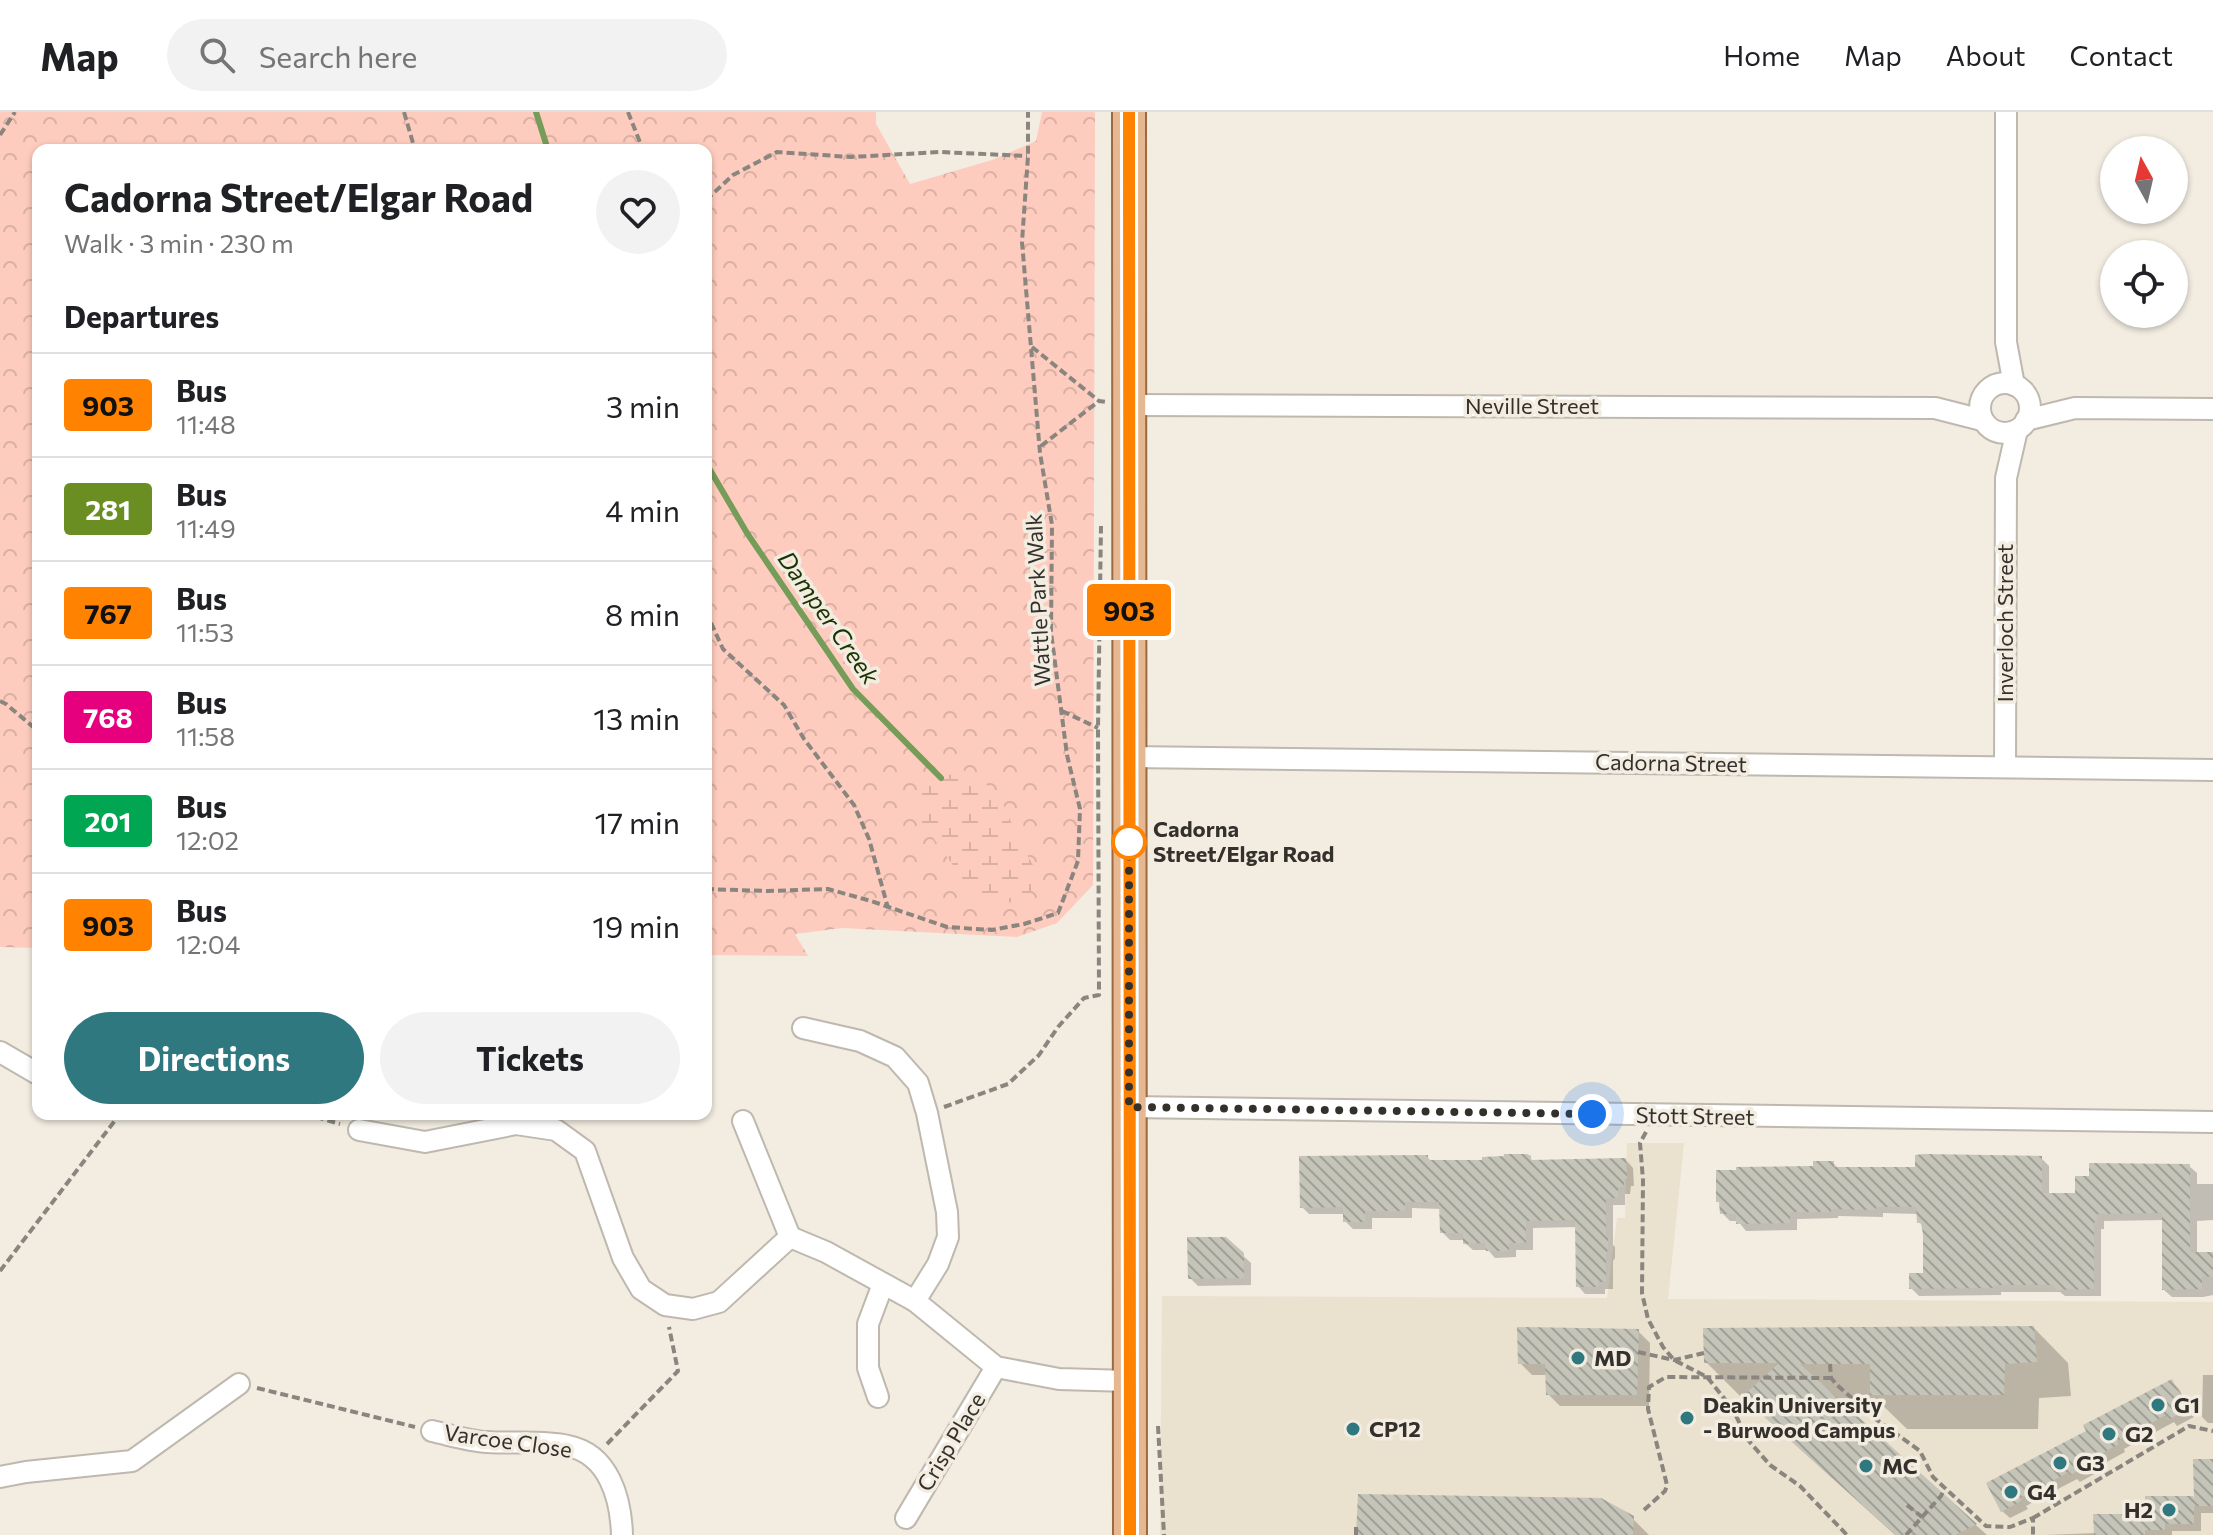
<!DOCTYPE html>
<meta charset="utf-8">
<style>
body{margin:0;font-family:Commissioner,sans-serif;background:#f2f2f2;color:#202124;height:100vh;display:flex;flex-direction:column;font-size:30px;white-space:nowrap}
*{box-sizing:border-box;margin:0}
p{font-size:26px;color:#757577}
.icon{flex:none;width:44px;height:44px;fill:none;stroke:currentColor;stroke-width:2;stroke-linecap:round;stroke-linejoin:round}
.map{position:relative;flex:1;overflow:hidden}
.drawer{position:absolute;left:32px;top:32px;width:680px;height:976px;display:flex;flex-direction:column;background:#fff;border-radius:16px;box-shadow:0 2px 6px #0004}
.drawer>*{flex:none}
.badge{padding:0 16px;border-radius:6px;font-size:28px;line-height:52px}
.needle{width:52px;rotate:352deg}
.buttons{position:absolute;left:2100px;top:24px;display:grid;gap:16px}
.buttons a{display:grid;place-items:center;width:88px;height:88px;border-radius:50%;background:#fff;box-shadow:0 2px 6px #0004;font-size:40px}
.you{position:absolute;width:40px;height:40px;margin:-20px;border:6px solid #fff;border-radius:50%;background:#1a73e8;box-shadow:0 0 0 12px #1a73e833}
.map>.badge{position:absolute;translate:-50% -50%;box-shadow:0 0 0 4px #fff}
h2{padding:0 32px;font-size:30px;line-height:72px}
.round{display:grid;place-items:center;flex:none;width:84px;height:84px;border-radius:42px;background:#f2f2f2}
.headline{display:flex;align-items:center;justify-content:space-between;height:136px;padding:0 32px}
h1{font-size:38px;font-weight:700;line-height:60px}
.button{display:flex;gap:16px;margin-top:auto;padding:16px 32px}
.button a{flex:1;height:92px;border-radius:48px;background:#307880;color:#fff;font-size:32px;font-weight:700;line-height:92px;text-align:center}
.button a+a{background:#f2f2f2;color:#202124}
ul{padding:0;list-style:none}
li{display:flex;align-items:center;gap:24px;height:104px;padding:0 32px;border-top:2px solid #e0e0e0}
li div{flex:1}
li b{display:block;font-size:30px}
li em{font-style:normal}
li .badge{min-width:88px;font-weight:700;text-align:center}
header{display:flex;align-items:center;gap:48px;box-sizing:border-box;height:112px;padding:0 40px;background:#fff;border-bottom:2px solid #e0e0e0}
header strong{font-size:38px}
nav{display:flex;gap:44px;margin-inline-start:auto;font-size:28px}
.search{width:560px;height:72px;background:#f2f2f2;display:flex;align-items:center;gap:20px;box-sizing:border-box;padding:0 28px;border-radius:44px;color:#757577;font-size:30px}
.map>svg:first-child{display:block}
</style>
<header>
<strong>Map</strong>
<div class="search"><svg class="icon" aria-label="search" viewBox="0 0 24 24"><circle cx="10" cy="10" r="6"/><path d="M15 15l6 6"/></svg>Search here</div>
<nav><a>Home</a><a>Map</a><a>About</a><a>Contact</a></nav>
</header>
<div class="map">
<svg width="2213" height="1423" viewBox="0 0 2213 1423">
<defs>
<pattern id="forest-crowns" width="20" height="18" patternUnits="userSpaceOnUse" patternTransform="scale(2)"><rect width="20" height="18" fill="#feccbe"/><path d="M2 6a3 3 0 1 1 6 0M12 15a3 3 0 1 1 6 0" fill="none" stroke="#dab0a4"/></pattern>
<pattern id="wetland-marsh" width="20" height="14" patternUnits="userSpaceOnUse" patternTransform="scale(2)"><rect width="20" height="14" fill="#feccbe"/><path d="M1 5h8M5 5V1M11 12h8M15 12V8" fill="none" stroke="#dab0a4"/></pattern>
<pattern id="building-back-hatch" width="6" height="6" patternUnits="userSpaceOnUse" patternTransform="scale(2)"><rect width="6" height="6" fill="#c4c4b9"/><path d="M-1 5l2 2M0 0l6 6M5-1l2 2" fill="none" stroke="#a0a097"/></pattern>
</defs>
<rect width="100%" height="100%" fill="#f2ece1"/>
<!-- built -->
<polygon fill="#eae1cf" points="1627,1031 1684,1031 1668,1187 2213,1190 2213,1423 1160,1423 1162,1184 1607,1186 1617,1106 1625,1106"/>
<!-- forest -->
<polygon fill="url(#forest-crowns)" points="0,0 876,0 876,12 910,72 992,48 1036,29 1042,0 1095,0 1093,773 1057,811 1017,825 842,816 795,822 808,844 706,843 706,38 38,38 38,836 0,835"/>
<!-- wetland -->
<polygon fill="url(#wetland-marsh)" points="963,658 985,671 1002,689 1020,731 1040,765 1024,790 985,791 966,771 921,709 918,679 941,666"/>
<!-- shadow -->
<g fill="#0003">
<polygon points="1427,1045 1432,1050 1484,1050 1530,1046 1534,1050 1626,1048 1633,1056 1634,1074 1631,1074 1630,1082 1625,1082 1625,1093 1613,1093 1613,1133 1615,1135 1615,1146 1613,1149 1613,1177 1605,1177 1605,1182 1585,1182 1578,1174 1577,1115 1533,1116 1533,1138 1516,1138 1516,1145 1495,1146 1488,1138 1473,1138 1465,1131 1465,1128 1450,1128 1442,1120 1442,1097 1412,1096 1412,1106 1372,1106 1372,1117 1353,1117 1345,1109 1345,1102 1309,1102 1302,1095"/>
<polygon points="2041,1046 2049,1054 2049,1083 2077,1083 2189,1054 2197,1061 2197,1072 2213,1072 2213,1108 2197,1109 2197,1142 2213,1142 2213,1183 2203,1185 2172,1185 2164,1178 2164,1108 2104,1109 2104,1117 2101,1117 2101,1184 2065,1184 2060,1180 2001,1180 2001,1183 1919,1184 1911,1176 1925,1163 1924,1115 1919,1110 1918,1102 1883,1101 1883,1105 1838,1104 1838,1106 1797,1107 1797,1118 1746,1119 1738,1109 1730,1109 1722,1101 1815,1056 1833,1051 1839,1057 1917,1057"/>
<polygon points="1225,1127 1251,1151 1251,1173 1198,1174 1190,1166"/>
<polygon points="2034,1216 2068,1251 2071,1284 2039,1286 2038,1317 1907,1317 1875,1286 1834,1286 1987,1423 1895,1423 1780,1319 1745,1285 1741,1285 1706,1250"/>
<polygon points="1638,1219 1650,1231 1649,1294 1560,1294 1548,1282 1548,1263 1532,1263 1520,1251"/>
<polygon points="2203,1263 2213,1263 2213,1311 2208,1311 2202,1305"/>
<polygon points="2171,1269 2179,1277 2194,1305 2177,1314 2174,1310 2124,1337 2125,1340 2094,1357 2096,1361 2080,1370 2077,1367 2026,1394 2028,1397 2010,1406 2002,1399 2089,1320"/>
<polygon points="2213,1349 2213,1401 2201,1401 2201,1419 2172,1419 2172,1423 2044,1423 2096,1421 2147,1404 2193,1386 2196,1388"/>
<polygon points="1632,1406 1649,1423 1358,1423"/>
</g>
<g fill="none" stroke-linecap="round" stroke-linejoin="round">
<!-- stream -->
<g stroke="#769c59" stroke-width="6">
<polyline points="536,0 548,38"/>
<polyline points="706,351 747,421 853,577 941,666"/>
</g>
</g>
<!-- building -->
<g fill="url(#building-back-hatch)">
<polygon points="1504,1042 1527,1042 1531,1044 1531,1048 1626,1046 1627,1067 1624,1067 1624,1075 1618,1075 1618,1086 1606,1086 1606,1125 1608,1125 1608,1138 1606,1141 1606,1170 1598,1170 1598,1175 1576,1175 1575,1108 1526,1109 1526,1131 1509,1131 1509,1139 1486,1139 1485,1131 1463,1132 1463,1121 1440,1121 1439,1090 1405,1090 1405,1099 1365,1099 1365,1110 1343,1110 1343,1095 1300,1096 1299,1044 1428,1043 1428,1048 1482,1048 1482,1045 1504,1044"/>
<polygon points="1924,1042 2042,1044 2042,1081 2075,1081 2075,1064 2089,1064 2089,1051 2190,1052 2190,1140 2213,1140 2213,1165 2202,1164 2202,1177 2162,1178 2162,1104 2161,1101 2097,1102 2097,1110 2094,1110 2094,1177 2055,1178 2055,1173 1994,1173 1994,1176 1909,1177 1909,1161 1923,1161 1923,1122 1921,1111 1917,1111 1916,1095 1876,1095 1876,1098 1831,1097 1831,1100 1790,1100 1790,1111 1736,1112 1736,1102 1720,1102 1719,1090 1716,1090 1716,1058 1736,1058 1736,1055 1813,1054 1813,1049 1834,1049 1834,1055 1915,1055 1915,1043"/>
<polygon points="1187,1125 1226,1125 1244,1141 1244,1166 1188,1167"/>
<polygon points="2034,1214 2037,1250 2005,1252 2004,1283 1870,1283 1870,1252 1800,1252 1977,1412 1955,1423 1896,1423 1742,1285 1779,1251 1704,1251 1703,1216"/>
<polygon points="1517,1215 1639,1217 1637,1283 1546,1283 1545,1252 1518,1252"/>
<polygon points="2172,1267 2188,1297 2168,1308 2166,1303 2117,1329 2119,1332 2088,1349 2090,1353 2070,1363 2069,1360 2020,1386 2021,1389 2001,1400 1986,1371 2086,1319 2083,1313"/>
<polygon points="2193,1347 2213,1347 2213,1394 2194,1394 2194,1412 2165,1412 2165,1418 2145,1418 2145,1423 2094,1423 2093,1402 2145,1402 2145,1384 2193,1384 2194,1388"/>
<polygon points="1358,1382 1601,1386 1634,1404 1633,1423 1356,1423"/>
</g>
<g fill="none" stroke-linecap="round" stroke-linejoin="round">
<!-- minor casing -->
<g stroke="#beb8ae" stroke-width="24">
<g id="minor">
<polyline points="2006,0 2006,230 2014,273"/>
<circle cx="2005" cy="296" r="25"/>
<polyline points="1128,293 1935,296 1982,308"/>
<polyline points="2026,308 2075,296 2213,297"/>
<polyline points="1129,645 2213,658"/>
<polyline points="2005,655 2006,366 2017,318"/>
<polyline points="803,916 860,929 895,945 918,971 927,1001 947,1100 948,1125 938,1152 915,1189"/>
<polyline points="0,940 38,962"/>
<polyline points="1129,995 2213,1010"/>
<polyline points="743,1009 790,1125"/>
<polyline points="359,1018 425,1030 516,1012 556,1018 585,1039 623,1146 641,1177 665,1193 693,1197 719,1190 790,1125 826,1140 915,1189 996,1255 1059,1267 1129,1269"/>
<polyline points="878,1285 868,1256 868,1212 883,1172"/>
<path d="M432,1319C450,1323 469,1329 487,1330C513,1332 542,1328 568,1334C609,1342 621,1387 622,1423"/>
<polyline points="0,1365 26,1360 132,1349 239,1272"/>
<polyline points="906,1406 996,1255"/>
</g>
</g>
<!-- primary casing -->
<g stroke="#9c6a3e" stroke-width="36">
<polyline id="primary" points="1129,0 1130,1423"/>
</g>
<!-- path -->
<g stroke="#8a857e" stroke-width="4" stroke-dasharray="8 4" stroke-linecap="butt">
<polyline points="404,0 415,38"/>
<polyline points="628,0 643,38"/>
<polyline points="0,23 15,0"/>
<polyline points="706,88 733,63 777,40 851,45 940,40 1027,44"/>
<polyline points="1032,235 1099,289 1106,290"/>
<polyline points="1041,334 1099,289"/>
<polyline points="706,500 723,537 784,593 804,627 854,693 869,727 888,796"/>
<polyline points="0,589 6,592 38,619"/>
<polyline points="1062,599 1098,616"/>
<polyline points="706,777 768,779 828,777 871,789 947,815 992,818 1024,812 1058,801 1078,749 1080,697 1067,643 1051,520 1052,413 1040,341 1022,130 1028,44 1028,0"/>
<polyline points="944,995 1008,972 1039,943 1058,915 1084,886 1099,883 1098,616 1101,414"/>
<polyline points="292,1002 320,1006 340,1012"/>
<polyline points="1646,1020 1640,1031 1643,1068 1642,1181 1648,1207 1663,1235 1674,1248 1707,1265 1732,1296 1748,1328 1770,1353 1800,1374 1847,1423"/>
<polyline points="0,1159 120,1002"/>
<polyline points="1638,1240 1674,1248 1704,1241"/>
<polyline points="1830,1252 1831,1266 1837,1273 1877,1308 1920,1339 1933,1365 1986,1414 2010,1415 2033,1406 2033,1423"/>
<polyline points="257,1276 415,1315"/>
<polyline points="1158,1314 1164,1423"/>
<polyline points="607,1332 678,1259 669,1215"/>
<polyline points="1907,1393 1922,1405"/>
<polyline points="1644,1398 1665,1379 1667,1373 1648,1297 1649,1275 1666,1265 1831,1266"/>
<polyline points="2033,1406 2189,1314 2213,1319"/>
<polyline points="1356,1423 1356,1415"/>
<polyline points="1906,1423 1941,1384 1944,1377"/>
</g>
<!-- minor -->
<use href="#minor" stroke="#fff" stroke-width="20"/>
<!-- primary -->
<use href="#primary" stroke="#e5b891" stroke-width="32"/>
</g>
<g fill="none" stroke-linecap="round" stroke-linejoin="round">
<!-- line casing -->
<g stroke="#fff" stroke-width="18">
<polyline id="line" points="1129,0 1130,1423"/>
</g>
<!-- line -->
<use href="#line" stroke="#ff8200" stroke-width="12"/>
<!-- walk -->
<polyline stroke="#34312d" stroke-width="8" stroke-dasharray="0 14.4" points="1129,730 1129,995 1592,1002"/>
</g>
<!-- markers -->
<circle fill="#fff" stroke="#ff8200" stroke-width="4" cx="1129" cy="730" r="16"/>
<g fill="#307880" stroke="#f2ece1" stroke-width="3">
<circle cx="1578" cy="1246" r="8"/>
<circle cx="2158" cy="1293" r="8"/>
<circle cx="1687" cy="1306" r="8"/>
<circle cx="1353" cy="1317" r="8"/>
<circle cx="2109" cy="1322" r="8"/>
<circle cx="2060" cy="1351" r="8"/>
<circle cx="1866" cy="1354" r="8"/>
<circle cx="2011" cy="1380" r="8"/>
<circle cx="2169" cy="1398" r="8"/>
</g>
<g text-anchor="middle" stroke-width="7" stroke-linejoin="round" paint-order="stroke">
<!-- street labels -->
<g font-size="22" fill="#34312d" stroke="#f2ece1">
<text x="1532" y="302">Neville Street</text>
<text transform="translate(1038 488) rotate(-93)" y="8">Wattle Park Walk</text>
<text transform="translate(2005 511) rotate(-90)" y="8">Inverloch Street</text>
<text transform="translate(1671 651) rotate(1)" y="8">Cadorna Street</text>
<text transform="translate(1695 1004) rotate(1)" y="8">Stott Street</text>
<text transform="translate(508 1329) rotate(8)" y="8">Varcoe Close</text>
<text transform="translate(951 1330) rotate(-59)" y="8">Crisp Place</text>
</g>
<!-- stop labels -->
<g font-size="22" font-weight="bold" fill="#34312d" stroke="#f2ece1" text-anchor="start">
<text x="1153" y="725">Cadorna<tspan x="1153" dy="25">Street/Elgar Road</tspan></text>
</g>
<!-- poi labels -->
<g font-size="22" font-weight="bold" fill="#34312d" stroke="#f2ece1" text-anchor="start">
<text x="1594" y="1254">MD</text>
<text x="1703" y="1301">Deakin University<tspan x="1703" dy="25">- Burwood Campus</tspan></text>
<text x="2174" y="1301">G1</text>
<text x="1369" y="1325">CP12</text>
<text x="2125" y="1330">G2</text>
<text x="2076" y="1359">G3</text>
<text x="1882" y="1362">MC</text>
<text x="2027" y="1388">G4</text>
<text x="2153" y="1406" text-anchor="end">H2</text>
</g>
<!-- water labels -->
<g font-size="24" font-style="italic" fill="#1a3301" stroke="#f2ece1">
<text transform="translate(828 506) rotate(55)" y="8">Damper Creek</text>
</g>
</g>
</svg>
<div class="buttons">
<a><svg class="needle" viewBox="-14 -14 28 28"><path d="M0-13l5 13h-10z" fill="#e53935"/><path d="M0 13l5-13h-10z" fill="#757577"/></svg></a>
<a><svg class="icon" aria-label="locate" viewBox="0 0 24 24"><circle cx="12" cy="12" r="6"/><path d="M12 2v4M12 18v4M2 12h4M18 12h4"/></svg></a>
</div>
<div class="you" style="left:1592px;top:1002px"></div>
<b class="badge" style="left:1129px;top:498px;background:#ff8200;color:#111">903</b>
<section class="drawer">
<div class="headline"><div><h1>Cadorna Street/Elgar Road</h1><p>Walk · 3 min · 230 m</p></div><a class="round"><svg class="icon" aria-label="heart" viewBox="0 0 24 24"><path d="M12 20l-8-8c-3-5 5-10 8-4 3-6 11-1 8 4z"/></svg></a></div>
<h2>Departures</h2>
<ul>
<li><span class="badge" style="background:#ff8200;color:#111">903</span><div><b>Bus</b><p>11:48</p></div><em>3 min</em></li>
<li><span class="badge" style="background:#6b8e23;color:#fff">281</span><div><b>Bus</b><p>11:49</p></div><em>4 min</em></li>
<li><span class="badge" style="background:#ff8200;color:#111">767</span><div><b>Bus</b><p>11:53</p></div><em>8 min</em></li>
<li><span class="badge" style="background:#e6007e;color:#fff">768</span><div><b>Bus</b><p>11:58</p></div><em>13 min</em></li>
<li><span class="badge" style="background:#00a651;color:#fff">201</span><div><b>Bus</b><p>12:02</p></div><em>17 min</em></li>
<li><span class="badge" style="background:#ff8200;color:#111">903</span><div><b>Bus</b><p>12:04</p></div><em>19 min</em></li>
</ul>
<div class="button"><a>Directions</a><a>Tickets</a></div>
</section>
</div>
